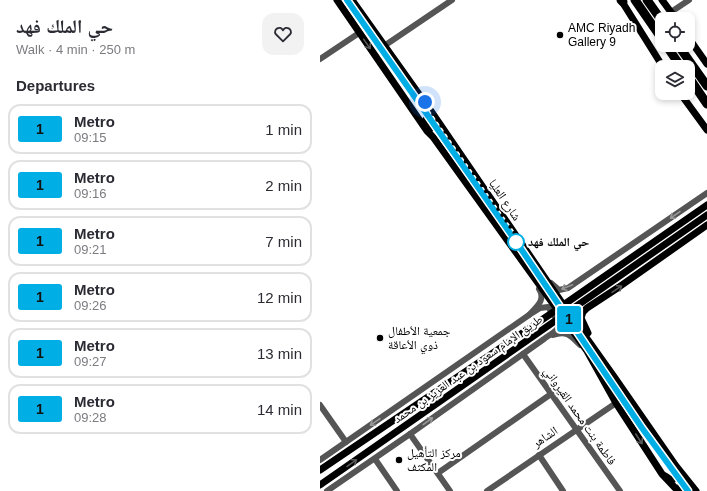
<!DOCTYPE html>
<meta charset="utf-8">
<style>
body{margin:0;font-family:Helvetica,"Noto Naskh Arabic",sans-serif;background:#f2f2f3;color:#2b2b33;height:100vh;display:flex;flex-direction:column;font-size:15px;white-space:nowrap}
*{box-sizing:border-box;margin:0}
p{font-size:13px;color:#7c7c81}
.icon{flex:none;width:22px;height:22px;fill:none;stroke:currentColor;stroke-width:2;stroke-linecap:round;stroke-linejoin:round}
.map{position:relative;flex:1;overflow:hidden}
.side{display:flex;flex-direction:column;background:#fff;width:320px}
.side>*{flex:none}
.badge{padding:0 8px;border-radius:3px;font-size:14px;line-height:26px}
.fabs{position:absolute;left:335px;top:12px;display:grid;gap:8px}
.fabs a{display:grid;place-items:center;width:40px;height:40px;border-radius:8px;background:#fff;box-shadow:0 2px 6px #0003;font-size:20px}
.you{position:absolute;width:20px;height:20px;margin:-10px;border:3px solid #fff;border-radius:50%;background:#1a73e8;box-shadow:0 0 0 6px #1a73e833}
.map>.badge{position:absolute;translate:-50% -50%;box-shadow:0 0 0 2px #fff}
h2{padding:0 16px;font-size:15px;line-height:36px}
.round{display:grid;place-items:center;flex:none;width:42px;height:42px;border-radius:12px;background:#f2f2f3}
.summary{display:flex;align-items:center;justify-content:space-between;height:68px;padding:0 16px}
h1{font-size:19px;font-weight:700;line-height:30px}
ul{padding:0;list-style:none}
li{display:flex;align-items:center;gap:12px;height:50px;margin:0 8px 6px;padding:0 8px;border:2px solid #e1e1e2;border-radius:12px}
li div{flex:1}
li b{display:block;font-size:15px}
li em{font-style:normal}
li .badge{min-width:44px;font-weight:700;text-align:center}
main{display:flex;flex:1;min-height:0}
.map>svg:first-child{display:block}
</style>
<main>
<section class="side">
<div class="summary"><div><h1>حي الملك فهد</h1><p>Walk · 4 min · 250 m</p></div><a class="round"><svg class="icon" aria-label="heart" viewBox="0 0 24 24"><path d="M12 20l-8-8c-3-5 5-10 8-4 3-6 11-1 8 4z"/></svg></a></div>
<h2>Departures</h2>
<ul>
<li><span class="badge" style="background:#00aee6;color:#111">1</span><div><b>Metro</b><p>09:15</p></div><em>1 min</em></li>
<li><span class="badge" style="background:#00aee6;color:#111">1</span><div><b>Metro</b><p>09:16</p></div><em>2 min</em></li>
<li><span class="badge" style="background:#00aee6;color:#111">1</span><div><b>Metro</b><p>09:21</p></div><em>7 min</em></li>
<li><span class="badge" style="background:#00aee6;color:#111">1</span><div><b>Metro</b><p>09:26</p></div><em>12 min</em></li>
<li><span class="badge" style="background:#00aee6;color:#111">1</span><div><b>Metro</b><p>09:27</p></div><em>13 min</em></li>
<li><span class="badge" style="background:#00aee6;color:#111">1</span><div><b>Metro</b><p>09:28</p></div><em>14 min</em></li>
</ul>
</section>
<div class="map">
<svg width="387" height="491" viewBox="0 0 387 491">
<rect width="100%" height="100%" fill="#fff"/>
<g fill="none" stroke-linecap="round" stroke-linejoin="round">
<!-- minor -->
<g stroke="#555" stroke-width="6">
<polyline points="351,12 369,0"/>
<polyline points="64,46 132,0"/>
<polyline points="0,59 39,33"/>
<polyline points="231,283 239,290 248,288 387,193"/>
<path d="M233,335C247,330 251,336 260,345"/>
<polyline points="203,354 300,491"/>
<polyline points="0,405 26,442"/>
<polyline points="90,434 130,491"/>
<polyline points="219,455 243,491"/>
<polyline points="55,459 77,491"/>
<path d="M0,460L209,315C217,306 226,300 219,289"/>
<polyline points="118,473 231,394"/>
<path d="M7,491L90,434L224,339C230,334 238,332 240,324L228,307L220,308L209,315"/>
<polyline points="167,491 296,403"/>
</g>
<!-- major -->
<g stroke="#000" stroke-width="7">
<polyline points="17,0 107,131 113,137 267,351 296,403 342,474 358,491"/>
<polyline points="32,0 111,111 253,319 295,378 356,466 376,491"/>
<polyline points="301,0 343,67"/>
<polyline points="342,0 356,19"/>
<polyline points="368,37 387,64"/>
<polyline points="360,93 387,130"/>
<polyline points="110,129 106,119 110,116 112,117 116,121"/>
<polyline points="268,333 261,318 263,312 267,308 299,287 387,225"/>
<polyline points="0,470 229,315 387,205"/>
<polyline points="345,476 351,480 357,478 358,474 356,468"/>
<polyline points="0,485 387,215"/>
<polyline points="359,491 361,485 364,484 372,488"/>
</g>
<!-- highway -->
<g stroke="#000" stroke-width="9">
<polyline points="301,0 303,2"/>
<polyline points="315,0 342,39"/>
<polyline points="327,0 342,21"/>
<polyline points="346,45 361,67"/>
<polyline points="358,45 387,86"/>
<polyline points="368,76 387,104"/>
</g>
</g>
<!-- one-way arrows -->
<defs><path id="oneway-shaft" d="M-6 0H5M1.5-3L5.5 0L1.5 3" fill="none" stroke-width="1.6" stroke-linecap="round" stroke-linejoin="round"/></defs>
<g stroke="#595959">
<use href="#oneway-shaft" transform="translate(47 44) rotate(55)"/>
<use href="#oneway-shaft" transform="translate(297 289) rotate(-34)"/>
<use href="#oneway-shaft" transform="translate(319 439) rotate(57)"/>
<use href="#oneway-shaft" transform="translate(32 463) rotate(-35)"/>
</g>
<g stroke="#999">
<use href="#oneway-shaft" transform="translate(355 215) rotate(145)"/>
<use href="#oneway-shaft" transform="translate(247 287) rotate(158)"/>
<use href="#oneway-shaft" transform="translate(108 421) rotate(-36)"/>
<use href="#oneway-shaft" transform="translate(55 422) rotate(145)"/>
</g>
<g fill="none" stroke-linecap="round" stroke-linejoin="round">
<!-- line casing -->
<g stroke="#fff" stroke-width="9">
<polyline id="line" points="27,0 197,243 322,428 368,491"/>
</g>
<!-- line -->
<use href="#line" stroke="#00aee6" stroke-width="6"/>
<!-- walk -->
<polyline stroke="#000" stroke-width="4" stroke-dasharray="0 7.2" points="105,102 196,235 196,242"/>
</g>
<!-- markers -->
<g fill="#000" stroke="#fff" stroke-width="1.5">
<circle cx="240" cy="35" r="4"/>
<circle cx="60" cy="338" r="4"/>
<circle cx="79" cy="460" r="4"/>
</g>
<circle fill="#fff" stroke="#00aee6" stroke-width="2" cx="196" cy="242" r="8"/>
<g text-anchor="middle" stroke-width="4" stroke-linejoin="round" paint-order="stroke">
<!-- poi labels -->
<g font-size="12" fill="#000" stroke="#fff" text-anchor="start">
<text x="248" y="32">AMC Riyadh<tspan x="248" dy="14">Gallery 9</tspan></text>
<text x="68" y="335">جمعية الأطفال<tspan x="68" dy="14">ذوي الأعاقة</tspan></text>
<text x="87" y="457">مركز التأهيل<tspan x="87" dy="14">المكثف</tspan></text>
</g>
<!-- street labels -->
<g font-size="12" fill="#000" stroke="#fff">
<text transform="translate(185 200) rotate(56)" y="4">شارع العليا</text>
<text transform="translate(148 369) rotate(-35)" y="4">طريق الإمام سعود بن عبد العزيز بن محمد</text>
<text transform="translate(260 416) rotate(55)" y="4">فاطمة بنت محمد القيرواني</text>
<text transform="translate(225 437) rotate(-34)" y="4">الشاهر</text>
</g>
<!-- stop labels -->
<g font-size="12" font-weight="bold" fill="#000" stroke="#fff" text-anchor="start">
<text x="208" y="246">حي الملك فهد</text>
</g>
</g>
</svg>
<div class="fabs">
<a><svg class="icon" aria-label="locate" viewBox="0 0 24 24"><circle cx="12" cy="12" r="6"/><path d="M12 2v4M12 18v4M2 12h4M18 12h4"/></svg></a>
<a><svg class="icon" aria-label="layers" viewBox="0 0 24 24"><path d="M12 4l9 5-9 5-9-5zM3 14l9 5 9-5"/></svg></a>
</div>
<div class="you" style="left:105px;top:102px"></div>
<b class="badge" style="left:249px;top:319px;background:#00aee6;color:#111">1</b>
</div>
</main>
